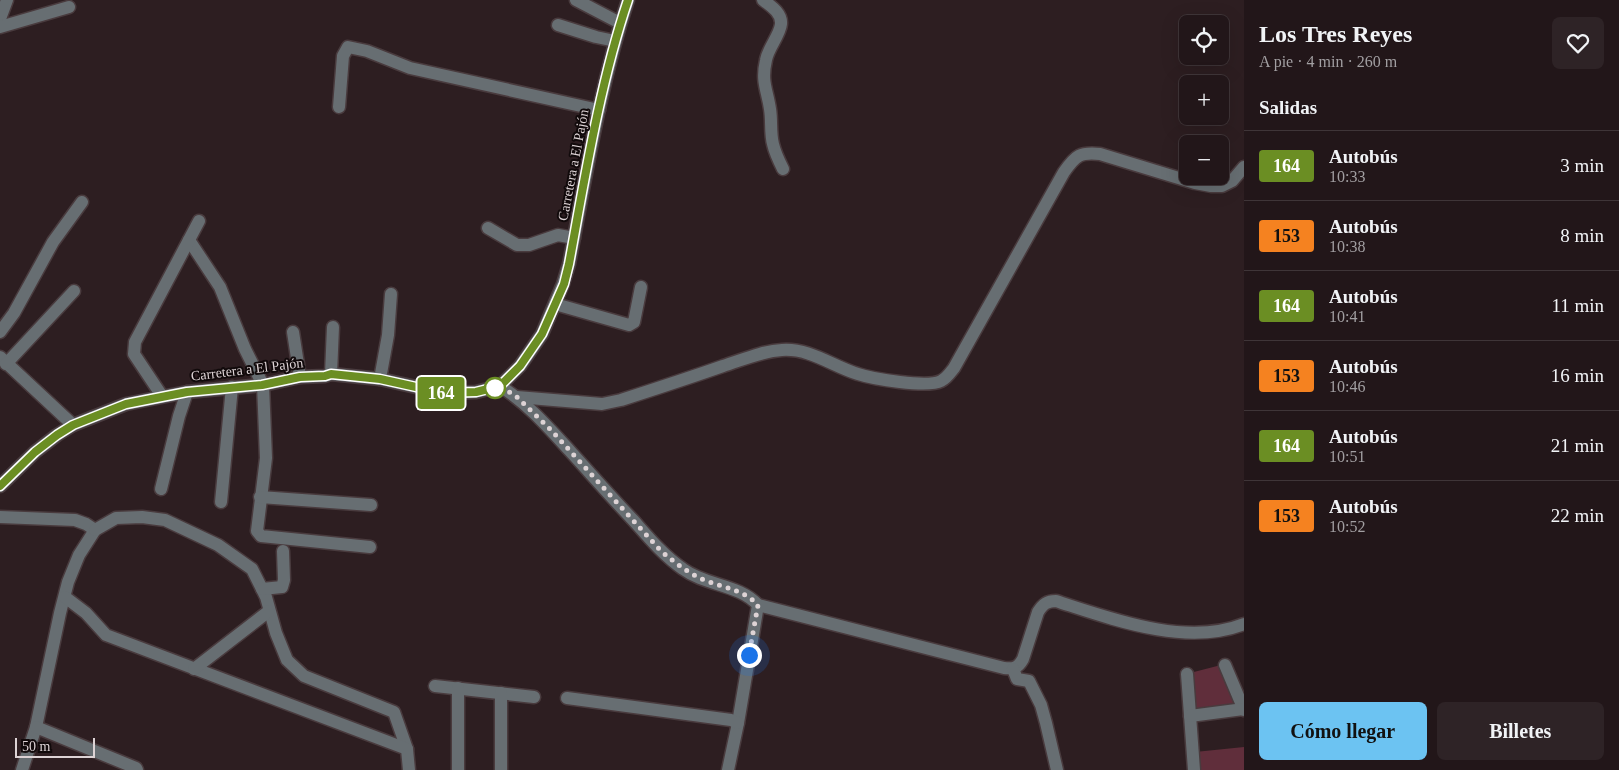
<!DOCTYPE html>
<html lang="es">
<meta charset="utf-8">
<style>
body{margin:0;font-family:"Times New Roman",serif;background:#2e2326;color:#f1f3f6;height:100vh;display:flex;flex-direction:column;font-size:19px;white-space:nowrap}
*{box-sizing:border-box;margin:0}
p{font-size:16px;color:#a29fa2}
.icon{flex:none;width:28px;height:28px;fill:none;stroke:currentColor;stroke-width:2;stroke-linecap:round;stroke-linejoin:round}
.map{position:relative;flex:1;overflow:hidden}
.side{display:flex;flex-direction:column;background:#221619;width:375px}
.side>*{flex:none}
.badge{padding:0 10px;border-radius:4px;font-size:18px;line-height:32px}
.fabs{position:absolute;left:1179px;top:15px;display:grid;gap:10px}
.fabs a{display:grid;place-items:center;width:50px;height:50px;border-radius:8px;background:#221619;box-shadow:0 5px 20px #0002,0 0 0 1px #3f3538;font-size:25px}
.scale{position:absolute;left:15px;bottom:12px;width:80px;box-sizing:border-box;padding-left:5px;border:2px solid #ddd3d5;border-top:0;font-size:14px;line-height:18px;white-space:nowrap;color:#ddd3d5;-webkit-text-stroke:4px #110a0b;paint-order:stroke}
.you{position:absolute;width:25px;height:25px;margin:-12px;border:4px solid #fff;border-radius:50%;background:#1a73e8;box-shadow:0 0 0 8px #1a73e833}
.map>.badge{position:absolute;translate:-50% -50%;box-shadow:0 0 0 2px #fff}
h2{padding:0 15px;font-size:19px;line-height:45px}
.round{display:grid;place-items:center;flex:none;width:52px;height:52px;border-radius:8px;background:#2e2326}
.summary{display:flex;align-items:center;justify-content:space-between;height:85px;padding:0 15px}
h1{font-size:24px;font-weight:600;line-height:38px}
.button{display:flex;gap:10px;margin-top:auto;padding:10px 15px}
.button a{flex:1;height:58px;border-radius:8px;background:#6cc3f2;color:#111;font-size:20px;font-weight:600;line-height:58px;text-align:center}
.button a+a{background:#2e2326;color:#f1f3f6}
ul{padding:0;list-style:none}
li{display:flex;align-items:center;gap:15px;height:70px;padding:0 15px;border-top:1px solid #3f3538}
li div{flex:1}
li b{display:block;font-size:19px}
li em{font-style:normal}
li .badge{min-width:55px;font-weight:700;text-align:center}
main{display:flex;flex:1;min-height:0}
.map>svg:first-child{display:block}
</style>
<main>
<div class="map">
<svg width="1244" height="770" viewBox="0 0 1244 770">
<rect width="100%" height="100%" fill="#2d1e21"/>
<!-- green -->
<g fill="#602e3b">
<polygon points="1221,665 1239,707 1193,713 1190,673"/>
<polygon points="1244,747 1244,770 1196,770 1195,752"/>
</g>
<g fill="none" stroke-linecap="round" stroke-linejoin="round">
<!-- minor casing -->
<g stroke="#493b3e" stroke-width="15">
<g id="minor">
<polyline points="576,0 620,23"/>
<path d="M763,0C771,6 782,13 781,24C780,35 768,48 766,60C761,82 767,89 770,109C772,121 770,133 773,144C775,153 779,161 783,169"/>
<polyline points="0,19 7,0"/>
<polyline points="558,25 596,37 615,41"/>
<polyline points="0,27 69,7"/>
<polyline points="339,107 343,56 348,47 367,51 410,68 599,110"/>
<polyline points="488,228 517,245 529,245 558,235 574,238"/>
<polyline points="189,240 220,287 245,349 263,385 266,458 257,531 261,536 370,547"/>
<polyline points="555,304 629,325 634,322 641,287"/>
<polyline points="0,332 14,313 53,242 82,202"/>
<polyline points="293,332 300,377"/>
<polyline points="0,357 73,425"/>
<polyline points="6,364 74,291"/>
<polyline points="331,374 333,327"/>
<polyline points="380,379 388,335 391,294"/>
<path d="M500,386C527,403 548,427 570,451C591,474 612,498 634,521C649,538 664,556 683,569C706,586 739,584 758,605L738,723L728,770"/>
<polyline points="162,396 134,354 135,342 199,221"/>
<path d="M517,397L602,404L621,400C655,389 689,378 723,366C742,360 762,351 782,350C810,348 832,366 858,374C873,379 927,388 941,381C947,378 950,373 954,368L1064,172C1076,155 1080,152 1100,154L1195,183L1211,186H1222L1232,181L1244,167"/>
<path d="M0,486L35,452L57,435L73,425L126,404L187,392L263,385L300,377L325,376L331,374L380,379L443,393L476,392L500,386L520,366L542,334L563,284L569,264C586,176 600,85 628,0"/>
<polyline points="161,489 179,416 187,392"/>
<polyline points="260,497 371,505"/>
<polyline points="221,502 232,387"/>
<polyline points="0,517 75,520 86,524 95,530 79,555 68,582 60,613 36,727 22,770"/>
<polyline points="95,530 116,518 142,517 165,520 218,545 252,569 266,597 276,633 287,660 304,676 394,712 407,749"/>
<polyline points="262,589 282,587 284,580 283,551"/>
<polyline points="65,597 86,613 106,635 407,749 409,770"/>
<path d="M758,605L1004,668C1014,669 1018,668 1023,659L1038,612C1043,604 1047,601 1056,601C1112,619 1186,647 1244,624"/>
<polyline points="1225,665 1244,710"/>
<polyline points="194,669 269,611"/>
<polyline points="1013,669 1017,679 1029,681 1041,705 1046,723 1057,770"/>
<polyline points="1187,674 1194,770"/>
<polyline points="435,686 534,697"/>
<polyline points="501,693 501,770"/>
<polyline points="567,698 731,720 738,723"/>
<polyline points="1190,716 1244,709"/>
<polyline points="36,727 136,768 137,770"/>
<polyline points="458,770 458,688"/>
</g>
</g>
<!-- minor -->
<use href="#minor" stroke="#676e72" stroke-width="12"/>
</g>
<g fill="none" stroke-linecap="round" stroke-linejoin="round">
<!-- line casing -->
<g stroke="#fff" stroke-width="11">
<path id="line" d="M0,486L35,452L57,435L73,425L126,404L187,392L262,385L300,377L325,376L331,374L380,379L443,393L476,392L500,386L520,366L542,334L564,284L569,264C585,177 600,83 628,0"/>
</g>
<!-- line -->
<use href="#line" stroke="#6b8e23" stroke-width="8"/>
<!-- walk -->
<path stroke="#ddd3d5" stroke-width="5" stroke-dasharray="0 9" d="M495,388L490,389L500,386L517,397L551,430L661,551C674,562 687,572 702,579C722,588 743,589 758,605L749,655"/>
</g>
<!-- markers -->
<circle fill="#fff" stroke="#6b8e23" stroke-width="2.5" cx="495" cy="388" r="10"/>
<g text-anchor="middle" stroke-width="4" stroke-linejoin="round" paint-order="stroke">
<!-- street labels -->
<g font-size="14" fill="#ddd3d5" stroke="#110a0b">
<text transform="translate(573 165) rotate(-79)" y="5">Carretera a El Pajón</text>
<text transform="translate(247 369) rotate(-7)" y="5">Carretera a El Pajón</text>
</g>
</g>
</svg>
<div class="fabs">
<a><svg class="icon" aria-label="locate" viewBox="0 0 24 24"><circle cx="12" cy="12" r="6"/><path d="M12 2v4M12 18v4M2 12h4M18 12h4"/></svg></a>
<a>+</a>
<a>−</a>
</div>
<div class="scale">50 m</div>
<div class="you" style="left:749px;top:655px"></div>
<b class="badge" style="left:441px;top:393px;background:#6b8e23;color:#fff">164</b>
</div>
<section class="side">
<div class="summary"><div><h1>Los Tres Reyes</h1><p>A pie · 4 min · 260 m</p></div><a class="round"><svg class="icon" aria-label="heart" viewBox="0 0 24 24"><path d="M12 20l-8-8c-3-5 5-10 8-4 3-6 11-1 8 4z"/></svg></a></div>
<h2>Salidas</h2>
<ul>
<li><span class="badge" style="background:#6b8e23;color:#fff">164</span><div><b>Autobús</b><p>10:33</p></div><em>3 min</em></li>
<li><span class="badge" style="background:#f58220;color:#111">153</span><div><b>Autobús</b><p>10:38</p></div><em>8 min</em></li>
<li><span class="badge" style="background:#6b8e23;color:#fff">164</span><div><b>Autobús</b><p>10:41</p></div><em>11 min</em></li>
<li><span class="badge" style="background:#f58220;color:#111">153</span><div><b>Autobús</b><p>10:46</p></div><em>16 min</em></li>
<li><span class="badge" style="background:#6b8e23;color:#fff">164</span><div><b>Autobús</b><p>10:51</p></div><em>21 min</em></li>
<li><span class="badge" style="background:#f58220;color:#111">153</span><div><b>Autobús</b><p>10:52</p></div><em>22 min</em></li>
</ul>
<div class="button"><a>Cómo llegar</a><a>Billetes</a></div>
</section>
</main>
